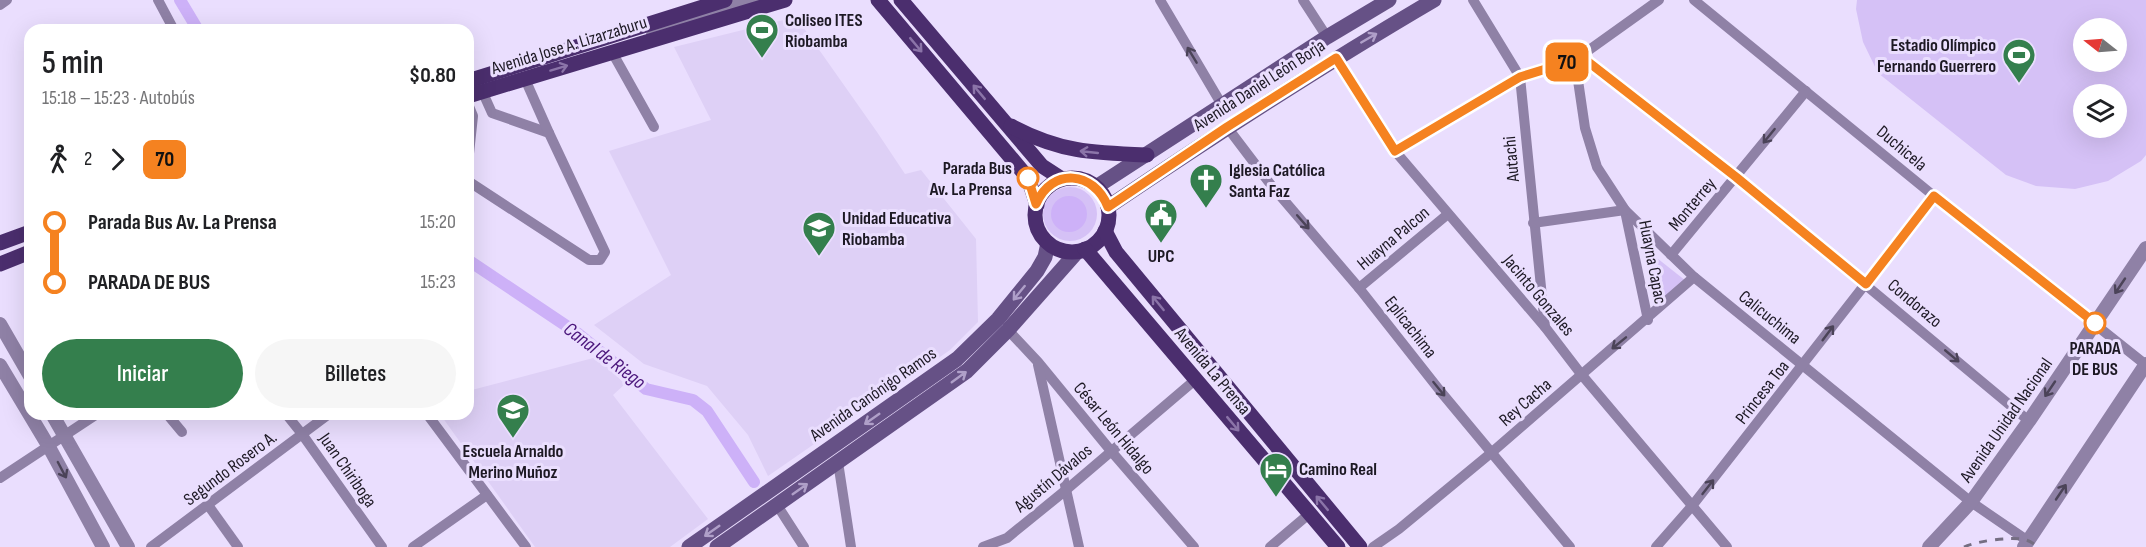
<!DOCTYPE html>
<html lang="es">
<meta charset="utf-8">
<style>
body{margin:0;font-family:"Sofia Sans Condensed",sans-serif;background:#f6f6f6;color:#202124;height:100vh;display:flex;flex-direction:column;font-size:22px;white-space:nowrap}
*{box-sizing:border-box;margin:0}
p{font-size:20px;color:#757577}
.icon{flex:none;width:33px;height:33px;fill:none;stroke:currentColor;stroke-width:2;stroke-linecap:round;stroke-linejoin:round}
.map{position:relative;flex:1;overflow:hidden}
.sheet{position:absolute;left:24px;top:24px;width:450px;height:396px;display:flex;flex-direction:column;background:#fff;border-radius:18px;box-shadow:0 6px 24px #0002}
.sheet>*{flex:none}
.badge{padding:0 12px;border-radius:9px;font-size:21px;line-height:39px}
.needle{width:39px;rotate:287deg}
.tools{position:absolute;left:2073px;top:18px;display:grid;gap:12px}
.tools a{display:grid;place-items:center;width:54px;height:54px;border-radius:50%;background:#fff;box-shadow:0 6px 24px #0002;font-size:30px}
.map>.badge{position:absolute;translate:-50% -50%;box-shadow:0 0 0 3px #fff}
.legs{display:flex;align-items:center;gap:9px;height:66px;padding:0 18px;font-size:20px}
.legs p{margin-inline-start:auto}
.summary{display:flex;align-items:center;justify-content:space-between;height:102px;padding:0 18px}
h1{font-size:33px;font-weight:600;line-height:45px}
.action{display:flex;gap:12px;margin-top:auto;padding:12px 18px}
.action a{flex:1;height:69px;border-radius:36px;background:#347f4d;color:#fff;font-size:24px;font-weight:600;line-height:69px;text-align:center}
.action a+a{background:#f6f6f6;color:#202124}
ul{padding:0 18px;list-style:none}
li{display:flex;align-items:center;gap:21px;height:60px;font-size:22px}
li i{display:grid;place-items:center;width:9px;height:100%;margin:0 8px;background:currentColor}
li i::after{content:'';width:15px;height:15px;margin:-8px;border:4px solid;border-radius:50%;background:#fff}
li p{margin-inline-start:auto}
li:first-child i{background:linear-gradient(#0000 50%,currentColor 0)}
li:last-child i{background:linear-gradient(currentColor 50%,#0000 0)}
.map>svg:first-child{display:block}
</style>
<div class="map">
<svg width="2146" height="547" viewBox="0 0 2146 547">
<rect width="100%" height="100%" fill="#eadefe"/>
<!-- built -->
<g fill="#ded0f6">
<polygon points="796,17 877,132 905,174 921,170 976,239 978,322 950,350 768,476 748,435 707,386 644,364 594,325 671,275 609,151 711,120 674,47"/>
<polygon points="597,357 625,384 613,395 708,519 670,547 535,547 440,414 468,414 468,391"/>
</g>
<!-- green -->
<g fill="#d5c1f6" fill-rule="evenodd">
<path d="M1857,0H2146V155L2141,161L2108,181L2075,189L2036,186L2006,175L1878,73L1863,42L1856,9ZM2116,28V62H2084V28ZM2084,94H2116V128H2084Z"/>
<circle cx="1070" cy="214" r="27"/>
<polygon points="1648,251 1686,281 1654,307"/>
</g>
<!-- water -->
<circle fill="#cdb1f8" cx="1069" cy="214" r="18"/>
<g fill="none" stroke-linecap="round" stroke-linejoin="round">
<!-- canal -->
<g stroke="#cdb1f8" stroke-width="12">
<polyline points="180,0 198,30"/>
<polyline points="468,260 577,333 646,389 693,400 707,411 754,482"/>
</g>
<!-- minor -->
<g stroke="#8f81a6" stroke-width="10">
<polyline points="158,0 174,30"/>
<polyline points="1160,0 1222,105"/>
<polyline points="1303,0 1327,37"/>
<polyline points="1473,0 1520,77 1545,327"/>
<polyline points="1694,0 1934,196 2146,365"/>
<polyline points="0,5 7,0"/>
<polyline points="612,52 654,127"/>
<polyline points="1584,52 1587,61 1736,177 2029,421"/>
<polyline points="1336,58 1395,151 1545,327 1581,374 1727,547"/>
<polyline points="1575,60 1585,128 1597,167 1625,210 1694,277 1971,502 2028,541"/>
<polyline points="483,93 492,113 549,133"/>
<polyline points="468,104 473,116 468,163"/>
<polyline points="1227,127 1271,185 1359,288 1441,392 1570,547"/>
<polyline points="1395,151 1520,77 1575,60 1659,0"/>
<polyline points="468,181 589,260 600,260 605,252 549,133 525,79"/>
<polyline points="1625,211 1648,320"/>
<polyline points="1533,223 1625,210"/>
<polyline points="1671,255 1806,91"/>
<polyline points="1359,288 1448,214"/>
<polyline points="1008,330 1038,362 1111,451 1194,547"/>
<polyline points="1038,365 1079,547"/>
<polyline points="167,414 182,432"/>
<polyline points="286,414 302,434 382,547"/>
<polyline points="427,414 526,547"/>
<polyline points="838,462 851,547"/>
<polyline points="0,478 97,414"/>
<polyline points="208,505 238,547"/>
<polyline points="777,505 804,547"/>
<polyline points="151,547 329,414"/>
<polyline points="413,547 487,495"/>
<polyline points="983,547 1007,538 1066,490 1195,380"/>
<polyline points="1270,547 1309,514"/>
<polyline points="1373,547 1399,529 1491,453 1694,277"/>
<polyline points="1656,547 1692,506 1934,196"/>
</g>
<!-- tertiary -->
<g stroke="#8f81a6" stroke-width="14">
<polyline points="653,35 673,25 756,0"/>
<polyline points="0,324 30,376"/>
<polyline points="0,365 49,447 103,547"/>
<polyline points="52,414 128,547"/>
<polyline points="1929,547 1971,502 2029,421 2146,248"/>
<polyline points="2024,547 2146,364"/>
</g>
<!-- secondary -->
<g stroke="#665186" stroke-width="15">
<polyline points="1096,187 1327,37 1389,0"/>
<path d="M1108,207C1215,135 1323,65 1434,0"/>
<polyline points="689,547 957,359 998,319 1037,271 1045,257 1048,243"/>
<polyline points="717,547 967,371 1008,330 1077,252"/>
</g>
<!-- primary -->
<g stroke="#4b2e6e" stroke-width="15">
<polyline points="878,0 1028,178 1037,205"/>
<polyline points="901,0 1042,166 1062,179"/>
<polyline points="468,81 725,0"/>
<polyline points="468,96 785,0"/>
<path d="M1011,126C1060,152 1092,153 1147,155"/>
<circle cx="1072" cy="215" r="37"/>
<polyline points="1105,231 1116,252 1360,547"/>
<polyline points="0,243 30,232"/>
<polyline points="1085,249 1338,547"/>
<polyline points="0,264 30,252"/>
</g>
<!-- rail -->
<path stroke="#756e82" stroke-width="3" stroke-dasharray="8 8" stroke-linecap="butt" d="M1964,547C1977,541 2012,536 2026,540C2030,541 2034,544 2038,547"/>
</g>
<!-- one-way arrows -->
<defs><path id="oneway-shaft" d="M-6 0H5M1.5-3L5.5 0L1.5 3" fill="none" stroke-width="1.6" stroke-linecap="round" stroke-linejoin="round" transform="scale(1.5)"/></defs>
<g stroke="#af9fc8">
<use href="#oneway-shaft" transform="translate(1369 38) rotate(-30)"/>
<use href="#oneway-shaft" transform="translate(1019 293) rotate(129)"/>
<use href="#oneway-shaft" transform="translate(959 377) rotate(-36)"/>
<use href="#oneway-shaft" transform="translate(872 419) rotate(145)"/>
<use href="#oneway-shaft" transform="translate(800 489) rotate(-35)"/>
<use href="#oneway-shaft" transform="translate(712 531) rotate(145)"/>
</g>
<g stroke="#8b74a8">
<use href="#oneway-shaft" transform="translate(916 45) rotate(50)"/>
<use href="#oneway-shaft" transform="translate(559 68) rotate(-17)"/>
<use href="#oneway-shaft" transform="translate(979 92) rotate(-130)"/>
<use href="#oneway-shaft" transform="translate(1089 152) rotate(-174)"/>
<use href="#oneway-shaft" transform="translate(1158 303) rotate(-129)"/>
<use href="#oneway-shaft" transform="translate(1233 424) rotate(50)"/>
<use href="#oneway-shaft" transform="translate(1322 503) rotate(-130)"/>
</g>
<g stroke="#4b4358">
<use href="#oneway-shaft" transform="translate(1192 55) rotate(-121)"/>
<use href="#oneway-shaft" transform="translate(1769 136) rotate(129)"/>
<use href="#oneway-shaft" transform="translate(1303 222) rotate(49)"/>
<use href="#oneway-shaft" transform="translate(2120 286) rotate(124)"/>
<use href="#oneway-shaft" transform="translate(1828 333) rotate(-53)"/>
<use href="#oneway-shaft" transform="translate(1619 343) rotate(141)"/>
<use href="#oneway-shaft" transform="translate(1952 356) rotate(40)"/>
<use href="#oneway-shaft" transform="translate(1439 389) rotate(51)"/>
<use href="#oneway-shaft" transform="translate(2050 389) rotate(124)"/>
<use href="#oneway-shaft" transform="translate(62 470) rotate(62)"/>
<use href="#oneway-shaft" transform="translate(1708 487) rotate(-52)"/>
<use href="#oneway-shaft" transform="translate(2061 492) rotate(-56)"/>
</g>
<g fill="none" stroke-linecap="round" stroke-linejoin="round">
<!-- line-1 casing -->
<g stroke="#fff" stroke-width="14">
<path id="line-1" d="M1028,178L1036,204C1052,167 1094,171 1108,207L1227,127L1336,58L1395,151L1520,77L1575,60L1584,52L1587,61L1736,177L1866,284L1934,196L2095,323"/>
</g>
<!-- line-1 -->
<use href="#line-1" stroke="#f58220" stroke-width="9"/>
</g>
<!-- icons -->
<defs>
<g id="stadium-pin" transform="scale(1.725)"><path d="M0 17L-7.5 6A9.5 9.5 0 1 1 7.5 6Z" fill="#347f4d" stroke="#eadefe"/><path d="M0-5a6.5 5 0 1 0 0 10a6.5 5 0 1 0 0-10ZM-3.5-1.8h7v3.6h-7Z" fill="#fff"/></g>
<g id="church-pin" transform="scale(1.725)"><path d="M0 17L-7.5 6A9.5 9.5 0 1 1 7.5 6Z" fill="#347f4d" stroke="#eadefe"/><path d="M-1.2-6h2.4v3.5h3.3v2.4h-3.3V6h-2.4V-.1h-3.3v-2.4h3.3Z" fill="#fff"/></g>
<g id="civic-pin" transform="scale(1.725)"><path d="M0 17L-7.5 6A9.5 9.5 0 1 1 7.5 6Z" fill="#347f4d" stroke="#eadefe"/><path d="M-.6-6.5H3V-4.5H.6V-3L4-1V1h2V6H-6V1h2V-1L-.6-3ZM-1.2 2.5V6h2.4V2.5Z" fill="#fff"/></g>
<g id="school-pin" transform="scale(1.725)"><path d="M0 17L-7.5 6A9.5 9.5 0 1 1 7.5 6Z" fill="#347f4d" stroke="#eadefe"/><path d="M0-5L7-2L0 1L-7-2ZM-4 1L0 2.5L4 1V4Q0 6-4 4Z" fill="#fff"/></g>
<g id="hotel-pin" transform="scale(1.725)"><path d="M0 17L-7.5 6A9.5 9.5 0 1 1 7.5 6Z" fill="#347f4d" stroke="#eadefe"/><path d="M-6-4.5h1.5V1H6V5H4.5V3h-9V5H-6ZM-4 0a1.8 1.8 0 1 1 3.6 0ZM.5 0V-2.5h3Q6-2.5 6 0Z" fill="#fff"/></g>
</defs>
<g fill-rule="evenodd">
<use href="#stadium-pin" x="762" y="30"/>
<use href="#stadium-pin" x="2019" y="55"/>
<use href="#church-pin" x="1206" y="180"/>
<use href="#civic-pin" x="1161" y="215"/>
<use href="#school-pin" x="819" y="228"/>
<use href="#school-pin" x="513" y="410"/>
<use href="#hotel-pin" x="1276" y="469"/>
</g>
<!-- markers -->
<g fill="#fff" stroke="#f58220" stroke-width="3">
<circle cx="1028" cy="178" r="10"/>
<circle cx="2095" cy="323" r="10"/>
</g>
<g text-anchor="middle" stroke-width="6" stroke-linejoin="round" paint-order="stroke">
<!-- poi labels -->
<g font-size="18" font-weight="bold" fill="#1d1924" stroke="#eadefe" text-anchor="start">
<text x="785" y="26">Coliseo ITES<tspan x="785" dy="21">Riobamba</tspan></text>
<text x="1996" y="51" text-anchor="end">Estadio Olímpico<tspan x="1996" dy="21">Fernando Guerrero</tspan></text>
<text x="1229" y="176">Iglesia Católica<tspan x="1229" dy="21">Santa Faz</tspan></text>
<text x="842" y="224">Unidad Educativa<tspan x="842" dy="21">Riobamba</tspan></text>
<text x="1161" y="262" text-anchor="middle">UPC</text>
<text x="513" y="457" text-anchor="middle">Escuela Arnaldo<tspan x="513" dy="21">Merino Muñoz</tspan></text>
<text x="1299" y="475">Camino Real</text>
</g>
<!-- street labels -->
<g font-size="18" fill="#1d1924" stroke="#eadefe">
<text transform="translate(569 45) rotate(-17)" y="6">Avenida Jose A. Lizarzaburu</text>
<text transform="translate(1259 85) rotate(-33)" y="6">Avenida Daniel León Borja</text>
<text transform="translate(1902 148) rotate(40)" y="6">Duchicela</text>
<text transform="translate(1511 159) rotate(-95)" y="6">Autachi</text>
<text transform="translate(1692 204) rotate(-50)" y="6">Monterrey</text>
<text transform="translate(1393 238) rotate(-40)" y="6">Huayna Palcon</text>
<text transform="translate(1653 262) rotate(79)" y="6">Huayna Capac</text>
<text transform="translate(1539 295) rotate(50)" y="6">Jacinto Gonzales</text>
<text transform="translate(1915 303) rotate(40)" y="6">Condorazo</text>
<text transform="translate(1770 317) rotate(39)" y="6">Calicuchima</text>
<text transform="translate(1411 327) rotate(52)" y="6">Eplicachima</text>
<text transform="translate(1213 371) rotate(50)" y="6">Avenida La Prensa</text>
<text transform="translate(1762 392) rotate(-52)" y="6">Princesa Toa</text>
<text transform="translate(873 394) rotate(-35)" y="6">Avenida Canónigo Ramos</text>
<text transform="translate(1525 402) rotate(-41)" y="6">Rey Cacha</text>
<text transform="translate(2006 420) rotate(-55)" y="6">Avenida Unidad Nacional</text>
<text transform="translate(1114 428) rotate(50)" y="6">César León Hidalgo</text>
<text transform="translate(230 468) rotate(-37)" y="6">Segundo Rosero A.</text>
<text transform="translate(348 470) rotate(55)" y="6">Juan Chiriboga</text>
<text transform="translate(1053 478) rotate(-40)" y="6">Agustín Dávalos</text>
</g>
<!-- stop labels -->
<g font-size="18" font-weight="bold" fill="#1d1924" stroke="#eadefe" text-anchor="end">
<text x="1012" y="174">Parada Bus<tspan x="1012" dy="21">Av. La Prensa</tspan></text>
<text x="2095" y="354" text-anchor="middle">PARADA<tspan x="2095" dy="21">DE BUS</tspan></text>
</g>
<!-- water labels -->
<g font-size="20" font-style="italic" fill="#4a157b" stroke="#eadefe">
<text transform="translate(605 355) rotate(37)" y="7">Canal de Riego</text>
</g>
</g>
</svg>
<div class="tools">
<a><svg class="needle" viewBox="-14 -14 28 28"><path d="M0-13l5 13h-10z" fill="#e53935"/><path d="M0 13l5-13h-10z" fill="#757577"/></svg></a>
<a><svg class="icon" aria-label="layers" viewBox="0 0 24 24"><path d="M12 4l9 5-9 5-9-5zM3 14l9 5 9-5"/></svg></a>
</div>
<b class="badge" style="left:1567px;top:62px;background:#f58220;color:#111">70</b>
<section class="sheet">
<div class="summary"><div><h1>5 min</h1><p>15:18 – 15:23 · Autobús</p></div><b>$0.80</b></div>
<div class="legs"><svg class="icon" aria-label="walk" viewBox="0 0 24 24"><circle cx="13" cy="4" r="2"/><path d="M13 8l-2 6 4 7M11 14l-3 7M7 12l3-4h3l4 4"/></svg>2<svg class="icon" aria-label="forward" viewBox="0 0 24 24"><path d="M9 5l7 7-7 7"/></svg><b class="badge" style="background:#f58220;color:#111">70</b></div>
<ul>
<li><i style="color:#f58220"></i><b>Parada Bus Av. La Prensa</b><p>15:20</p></li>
<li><i style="color:#f58220"></i><b>PARADA DE BUS</b><p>15:23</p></li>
</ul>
<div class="action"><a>Iniciar</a><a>Billetes</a></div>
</section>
</div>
